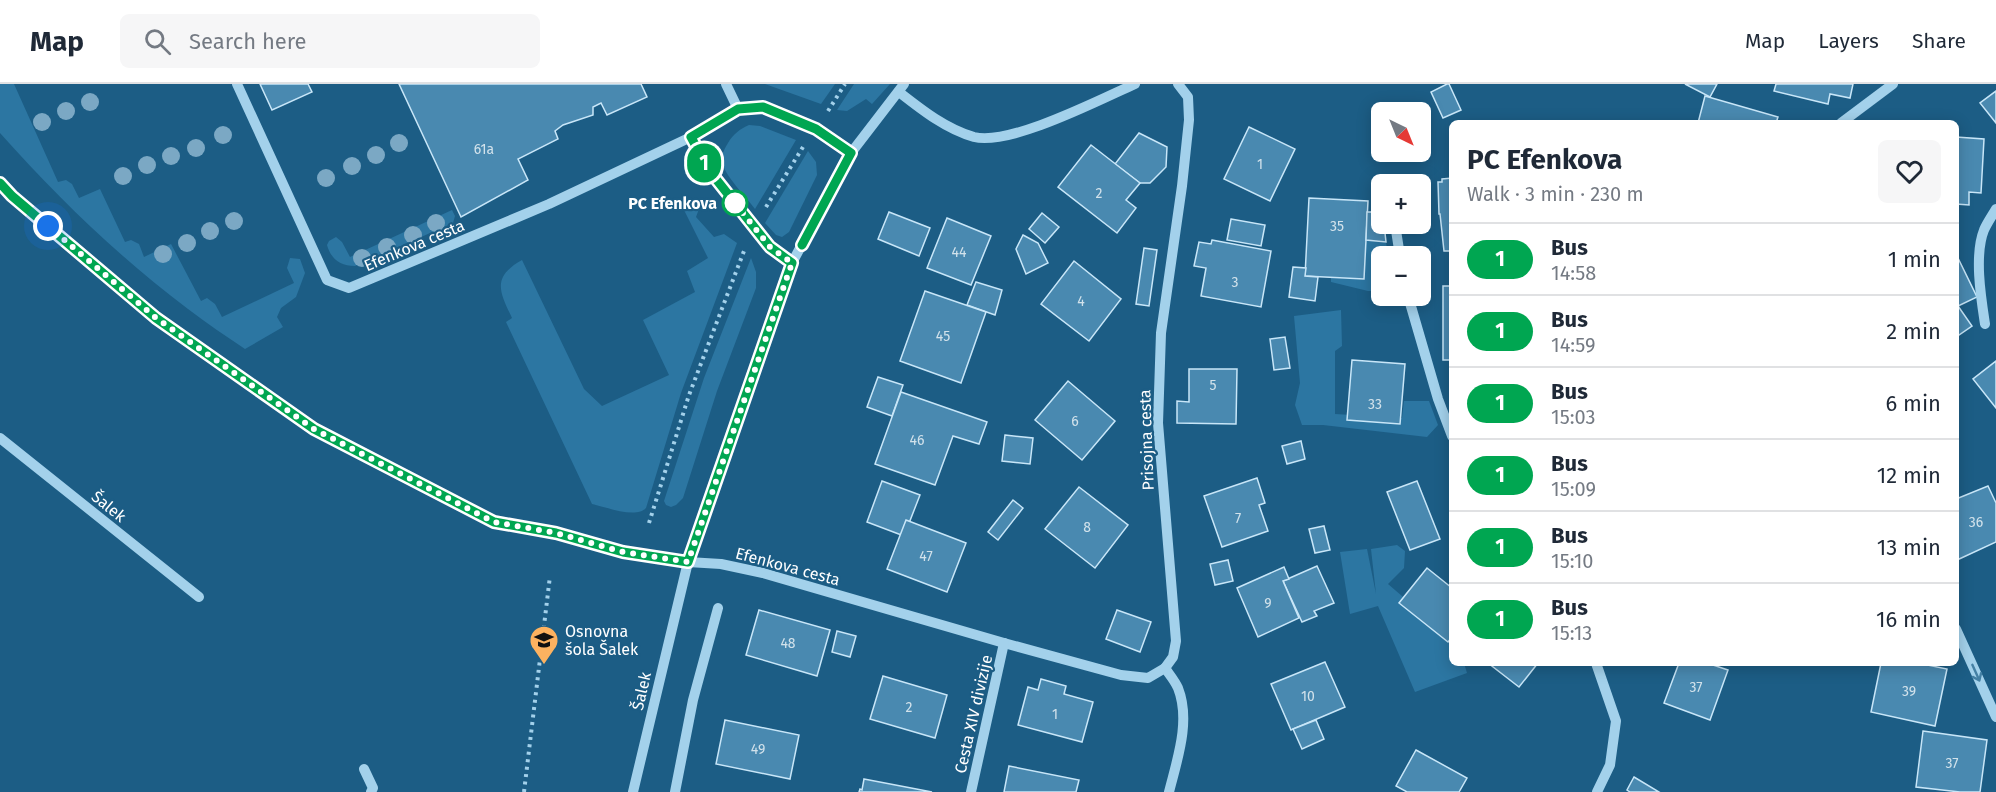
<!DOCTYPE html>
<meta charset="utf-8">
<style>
body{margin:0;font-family:"Fira Sans",sans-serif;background:#f6f6f7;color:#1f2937;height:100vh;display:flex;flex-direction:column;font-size:22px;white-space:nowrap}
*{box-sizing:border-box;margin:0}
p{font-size:20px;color:#747a83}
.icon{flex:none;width:33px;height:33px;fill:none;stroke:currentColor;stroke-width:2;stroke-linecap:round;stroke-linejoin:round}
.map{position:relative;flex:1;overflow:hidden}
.drawer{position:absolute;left:1449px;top:36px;width:510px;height:546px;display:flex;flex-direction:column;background:#fff;border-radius:9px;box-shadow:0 3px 15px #0003}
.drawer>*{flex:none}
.badge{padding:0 12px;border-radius:20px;font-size:21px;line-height:39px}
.needle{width:39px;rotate:137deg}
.buttons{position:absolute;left:1371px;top:18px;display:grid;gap:12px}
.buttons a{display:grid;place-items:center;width:60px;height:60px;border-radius:9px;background:#fff;box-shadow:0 3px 15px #0003;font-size:30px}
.you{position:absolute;width:30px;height:30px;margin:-15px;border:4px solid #fff;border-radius:50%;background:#1a73e8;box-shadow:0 0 0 9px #1a73e833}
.map>.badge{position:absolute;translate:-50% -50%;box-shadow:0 0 0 3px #fff}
.round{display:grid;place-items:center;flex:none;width:63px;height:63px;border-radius:9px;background:#f6f6f7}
.summary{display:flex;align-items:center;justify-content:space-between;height:102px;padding:0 18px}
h1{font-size:28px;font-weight:700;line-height:45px}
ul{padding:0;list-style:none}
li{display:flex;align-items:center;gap:18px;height:72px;padding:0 18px;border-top:2px solid #e0e1e3}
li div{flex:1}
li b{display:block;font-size:22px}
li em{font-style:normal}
li .badge{min-width:66px;font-weight:700;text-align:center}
header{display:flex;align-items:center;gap:36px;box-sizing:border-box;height:84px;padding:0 30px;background:#fff;border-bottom:2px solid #e0e1e3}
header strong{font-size:28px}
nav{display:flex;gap:33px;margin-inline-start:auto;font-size:21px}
.search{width:420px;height:54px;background:#f6f6f7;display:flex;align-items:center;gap:15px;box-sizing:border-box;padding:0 21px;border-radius:9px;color:#747a83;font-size:22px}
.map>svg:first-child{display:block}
</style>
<header>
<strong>Map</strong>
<div class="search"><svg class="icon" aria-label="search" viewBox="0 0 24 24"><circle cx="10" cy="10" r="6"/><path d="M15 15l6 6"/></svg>Search here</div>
<nav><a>Map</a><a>Layers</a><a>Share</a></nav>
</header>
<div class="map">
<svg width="1996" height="708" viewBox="0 0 1996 708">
<rect width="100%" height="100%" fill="#1c5d85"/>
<!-- green -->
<g fill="#2c76a2">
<path d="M0,0H14L58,98L66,96L72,100L79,114L100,105L125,158L131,156L139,160L144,173L171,160L201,217L207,214L215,220L222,233L294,199L287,184L290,174L300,175L305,189L296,213L281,224L277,233L283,243L245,265C226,252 206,239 188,225C120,174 57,113 0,49Z"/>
<polygon points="765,0 835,0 821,20"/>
<polygon points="854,0 890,0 872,20 866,15 847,27 837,26"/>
<path d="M749,41L760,42L796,56L755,125C747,114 723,90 722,77C721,71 725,64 728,59C733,50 740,45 749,41Z"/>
<polygon points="808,67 816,78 817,91 789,148 782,153 776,151 765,139"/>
<path d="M680,118L700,122L696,133L714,153L724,150L737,159L681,309L646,424C636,435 606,423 592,420L506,238L512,234C499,207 492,193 522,176L584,305L602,322L669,291L643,236L695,208L687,187L708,174Z"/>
<path d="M452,126L455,132L453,139L355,182C340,182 331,175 327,161L329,157L336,153L342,158L350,173Z"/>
<polygon points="1366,156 1386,158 1388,172 1382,172 1381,207 1368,207 1331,198 1331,194 1364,195"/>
<polygon points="751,174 756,188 756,204 717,307 683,414 676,421 671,423 666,421 664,417 704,294"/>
<polygon points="1341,226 1342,262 1335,267 1335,330 1402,334 1404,317 1429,317 1438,341 1427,353 1323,341 1302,341 1295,321 1300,299 1294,232"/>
<polygon points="1397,461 1405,467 1404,484 1388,500 1452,555 1452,579 1464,579 1467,589 1415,608 1378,522 1350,530 1340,468 1367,465 1376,510 1371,465"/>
</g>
<!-- building -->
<g fill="#4989b0" stroke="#c8e6f8" stroke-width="1.5">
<polygon points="260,0 308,0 312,8 272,26"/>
<polygon points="399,0 641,0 647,13 607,31 601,19 593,23 593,31 563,41 555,47 558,55 518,75 528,96 461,133"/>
<polygon points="1447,0 1449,0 1461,26 1443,34 1431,8"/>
<polygon points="1685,0 1717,0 1710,13"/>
<polygon points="1776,0 1853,0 1850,14 1830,10 1828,20 1774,7"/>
<polygon points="1996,7 1996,39 1980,19"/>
<polygon points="1705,12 1778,33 1776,39 1698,39"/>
<polygon points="1249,43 1295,65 1270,117 1224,95"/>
<polygon points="1139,49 1167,63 1166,83 1150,99 1140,99 1115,80"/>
<polygon points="1956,53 1984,55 1981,109 1969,108 1969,121 1956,120"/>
<polygon points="1091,61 1140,99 1126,116 1136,124 1117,149 1058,103"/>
<polygon points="1452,94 1452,167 1444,167 1440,130 1439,130 1438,98 1442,98 1442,95"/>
<polygon points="1309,114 1368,117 1364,195 1305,192"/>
<polygon points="889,128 930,144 919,172 878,155"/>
<polygon points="1367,128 1382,128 1382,140 1384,140 1386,158 1366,156"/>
<polygon points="1042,129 1059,143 1045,159 1029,145"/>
<polygon points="947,134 991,152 971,201 927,184"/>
<polygon points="1231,135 1265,141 1261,162 1227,156"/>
<polygon points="1023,151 1038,159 1048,179 1026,190 1016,165"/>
<polygon points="1212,156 1271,167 1261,223 1201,212 1206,184 1194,182 1199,158 1211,160"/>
<polygon points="1144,164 1157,166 1149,222 1136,220"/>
<polygon points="1956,170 1977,213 1956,223"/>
<polygon points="1074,177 1121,215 1089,257 1041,220"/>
<polygon points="1293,183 1306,184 1305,192 1318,193 1315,217 1289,213"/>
<polygon points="976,198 1002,206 995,231 967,221"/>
<rect x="1443" y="202" width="9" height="74"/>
<polygon points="925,207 986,228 961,299 900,277"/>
<polygon points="1958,222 1972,242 1956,253 1956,223"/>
<polygon points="1285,253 1290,284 1274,286 1270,255"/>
<polygon points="1352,276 1405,280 1400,340 1347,336"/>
<polygon points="1996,277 1996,324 1973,295"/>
<polygon points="1189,285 1237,285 1236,340 1177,339 1177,317 1189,318"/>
<polygon points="878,293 903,301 892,332 867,323"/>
<polygon points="1068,297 1115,337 1082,376 1035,336"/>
<polygon points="901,308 987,338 979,360 953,352 935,401 875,380"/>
<polygon points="1005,351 1033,354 1030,380 1002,377"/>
<polygon points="1301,357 1305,375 1287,380 1282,362"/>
<polygon points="1257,394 1265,419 1259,421 1268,447 1222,463 1204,412"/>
<polygon points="882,397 920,411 904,452 867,438"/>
<polygon points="1417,397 1440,455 1410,466 1387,408"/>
<polygon points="1988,402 1996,419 1996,458 1957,476 1956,415"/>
<polygon points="1079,403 1128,441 1095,484 1045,445"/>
<polygon points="1013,416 1023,424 998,456 988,448"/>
<polygon points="906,436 966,459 947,508 887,485"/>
<polygon points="1324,442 1330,466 1315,469 1309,445"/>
<polygon points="1228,476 1233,497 1215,501 1210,480"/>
<polygon points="1317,482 1334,519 1314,527 1317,532 1302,538 1283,497"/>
<polygon points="1284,483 1289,495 1283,497 1299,534 1258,553 1237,504"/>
<polygon points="1427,484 1452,504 1452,553 1448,558 1399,519"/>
<polygon points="759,526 830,546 817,592 746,571"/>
<polygon points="1117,526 1151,538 1140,568 1106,555"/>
<polygon points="837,547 856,552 850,573 832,568"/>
<polygon points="1325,578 1345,623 1291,646 1271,600"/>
<polygon points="1488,579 1538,579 1519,603"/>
<polygon points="1679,579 1707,579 1728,586 1710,636 1664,619"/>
<polygon points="1881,579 1918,579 1947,585 1935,642 1871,628"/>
<polygon points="883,592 947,611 935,654 870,635"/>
<polygon points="1041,595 1066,602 1064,610 1093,618 1082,658 1018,641 1028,603 1038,606"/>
<polygon points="725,636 799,651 790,695 716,680"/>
<polygon points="1316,636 1324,655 1302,665 1293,645"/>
<polygon points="1923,647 1987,656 1980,708 1960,708 1916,703"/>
<polygon points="1416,666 1467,694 1459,708 1407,708 1396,702"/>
<polygon points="1009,682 1079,696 1076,708 1004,708"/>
<polygon points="1634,693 1659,708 1630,708 1627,706"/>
<polygon points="864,695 932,708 859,708 860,705 862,706"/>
</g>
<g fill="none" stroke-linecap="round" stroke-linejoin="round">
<!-- path -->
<g stroke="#a3d1eb" stroke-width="4" stroke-dasharray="3 4.5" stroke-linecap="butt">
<polyline points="828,27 845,0"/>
<polyline points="766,123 803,63"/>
<polyline points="649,439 689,311 744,167"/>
<polyline points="524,708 550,492"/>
</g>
<!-- minor -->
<g stroke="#a3d1eb" stroke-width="10">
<polyline points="237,0 327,196 349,204 549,120 691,53 738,25 763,23 816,45 851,69"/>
<polyline points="726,0 738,25"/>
<path d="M899,8C922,26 946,45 974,53C1010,62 1099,16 1135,0"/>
<polyline points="1841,39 1893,0"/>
<polyline points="691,53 708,85 770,163 792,179"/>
<polyline points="0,99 12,112 156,234 314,345 494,438 556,449 623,468 688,478 721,480 763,489 1004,559 1121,591 1148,594 1165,584 1173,573 1176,557 1158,339 1161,249 1182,102 1189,36 1188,13 1178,0"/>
<polyline points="1390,99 1390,100"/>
<polyline points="1395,140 1400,172"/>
<polyline points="1408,212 1438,315 1452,352"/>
<path d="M1985,240C1981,214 1974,171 1984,146C1987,139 1992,132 1996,125"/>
<polyline points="0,354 199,513"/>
<polyline points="1956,545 1996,633"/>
<polyline points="1596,579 1616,637 1610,681 1597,708"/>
<path d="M1165,584C1169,590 1175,597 1178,604C1191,637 1177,676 1169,708"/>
<polyline points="364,685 373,704 371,708"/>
<polyline points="633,708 688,478 792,179 851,69 904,0"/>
<polyline points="675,708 693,616 718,524"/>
<polyline points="971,708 1004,559"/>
</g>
</g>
<!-- trees -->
<g fill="#7ba8c4">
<circle cx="90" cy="18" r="9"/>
<circle cx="66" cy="27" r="9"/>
<circle cx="42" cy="38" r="9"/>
<circle cx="223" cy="51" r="9"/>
<circle cx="399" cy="59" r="9"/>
<circle cx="196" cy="64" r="9"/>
<circle cx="376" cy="71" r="9"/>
<circle cx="171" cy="72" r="9"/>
<circle cx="147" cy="81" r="9"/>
<circle cx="352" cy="82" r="9"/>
<circle cx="123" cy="92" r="9"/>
<circle cx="326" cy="94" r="9"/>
<circle cx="234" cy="137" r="9"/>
<circle cx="436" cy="139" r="9"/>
<circle cx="210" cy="147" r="9"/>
<circle cx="413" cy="151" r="9"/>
<circle cx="187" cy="159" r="9"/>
<circle cx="387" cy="163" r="9"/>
<circle cx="163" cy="170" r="9"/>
<circle cx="362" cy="174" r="9"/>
</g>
<!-- one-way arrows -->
<defs><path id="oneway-shaft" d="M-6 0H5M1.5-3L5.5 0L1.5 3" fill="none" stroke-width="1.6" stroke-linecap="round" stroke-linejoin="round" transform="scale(1.5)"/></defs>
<use stroke="#4480a4" href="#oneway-shaft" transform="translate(1976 589) rotate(66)"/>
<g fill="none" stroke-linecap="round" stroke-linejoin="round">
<!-- line casing -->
<g stroke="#fff" stroke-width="14">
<polyline id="line" points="0,99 12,112 156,234 314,345 494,438 556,449 623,468 688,478 792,179 770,163 708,85 691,53 738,25 763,23 816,45 851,69 802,161"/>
</g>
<!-- line -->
<use href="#line" stroke="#00a651" stroke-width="9"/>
<!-- walk -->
<polyline stroke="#fff" stroke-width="6" stroke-dasharray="0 10.8" points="48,142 156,234 314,345 494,438 556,449 623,468 688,478 792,179 770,163 731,114 735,119"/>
</g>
<!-- icons -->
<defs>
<g id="school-pin" transform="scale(1.5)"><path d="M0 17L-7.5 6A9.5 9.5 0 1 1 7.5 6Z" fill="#fcb260" stroke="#1c5d85"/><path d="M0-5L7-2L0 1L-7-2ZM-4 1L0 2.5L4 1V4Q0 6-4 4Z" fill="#111"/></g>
</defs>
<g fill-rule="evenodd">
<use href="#school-pin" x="544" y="556"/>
</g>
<!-- markers -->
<circle fill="#fff" stroke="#00a651" stroke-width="3" cx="735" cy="119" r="12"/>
<g text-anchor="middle" stroke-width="4.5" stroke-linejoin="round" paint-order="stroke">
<!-- number labels -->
<g font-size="14" fill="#d2e2eb">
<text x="484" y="70">61a</text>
<text x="1260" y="85">1</text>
<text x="1099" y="114">2</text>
<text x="1337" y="147">35</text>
<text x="959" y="173">44</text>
<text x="1235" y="203">3</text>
<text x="1081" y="222">4</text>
<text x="943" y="257">45</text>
<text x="1213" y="306">5</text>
<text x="1375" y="325">33</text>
<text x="1075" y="342">6</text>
<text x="917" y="361">46</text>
<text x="1238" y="439">7</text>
<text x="1976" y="443">36</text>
<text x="1087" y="448">8</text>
<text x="926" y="477">47</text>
<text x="1268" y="524">9</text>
<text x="788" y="564">48</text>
<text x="1696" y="608">37</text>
<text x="1909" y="612">39</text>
<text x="1308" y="617">10</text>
<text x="909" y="628">2</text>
<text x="1055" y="635">1</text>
<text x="758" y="670">49</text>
<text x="1952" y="684">37</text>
</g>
<!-- stop labels -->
<g font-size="16" font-weight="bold" fill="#fff" stroke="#1c5d85" text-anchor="end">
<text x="717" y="125">PC Efenkova</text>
</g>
<!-- street labels -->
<g font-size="16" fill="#fff" stroke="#1c5d85">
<text transform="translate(414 161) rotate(-23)" y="6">Efenkova cesta</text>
<text transform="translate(1146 356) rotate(-92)" y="6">Prisojna cesta</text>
<text transform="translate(109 422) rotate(39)" y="6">Šalek</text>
<text transform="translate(788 482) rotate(15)" y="6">Efenkova cesta</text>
<text transform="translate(641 607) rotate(-77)" y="6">Šalek</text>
<text transform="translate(973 630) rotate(-77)" y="6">Cesta XIV divizije</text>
</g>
<!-- poi labels -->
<g font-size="16" fill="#fff" stroke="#1c5d85" text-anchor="start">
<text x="565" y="553">Osnovna<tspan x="565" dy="18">šola Šalek</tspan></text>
</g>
</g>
</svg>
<div class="buttons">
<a><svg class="needle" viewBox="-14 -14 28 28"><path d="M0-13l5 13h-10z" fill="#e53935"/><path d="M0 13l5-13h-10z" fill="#747a83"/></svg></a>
<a>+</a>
<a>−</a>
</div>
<div class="you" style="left:48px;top:142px"></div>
<b class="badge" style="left:704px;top:79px;background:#00a651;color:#fff">1</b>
<section class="drawer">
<div class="summary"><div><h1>PC Efenkova</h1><p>Walk · 3 min · 230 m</p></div><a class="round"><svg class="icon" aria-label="heart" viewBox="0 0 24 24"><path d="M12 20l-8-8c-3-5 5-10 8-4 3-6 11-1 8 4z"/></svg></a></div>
<ul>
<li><span class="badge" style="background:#00a651;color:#fff">1</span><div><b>Bus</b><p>14:58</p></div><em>1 min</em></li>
<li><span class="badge" style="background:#00a651;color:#fff">1</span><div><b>Bus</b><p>14:59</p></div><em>2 min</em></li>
<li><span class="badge" style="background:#00a651;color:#fff">1</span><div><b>Bus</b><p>15:03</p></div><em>6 min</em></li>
<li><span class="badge" style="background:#00a651;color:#fff">1</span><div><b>Bus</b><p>15:09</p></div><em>12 min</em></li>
<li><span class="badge" style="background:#00a651;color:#fff">1</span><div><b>Bus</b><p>15:10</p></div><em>13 min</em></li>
<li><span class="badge" style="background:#00a651;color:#fff">1</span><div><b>Bus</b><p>15:13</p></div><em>16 min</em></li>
</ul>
</section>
</div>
